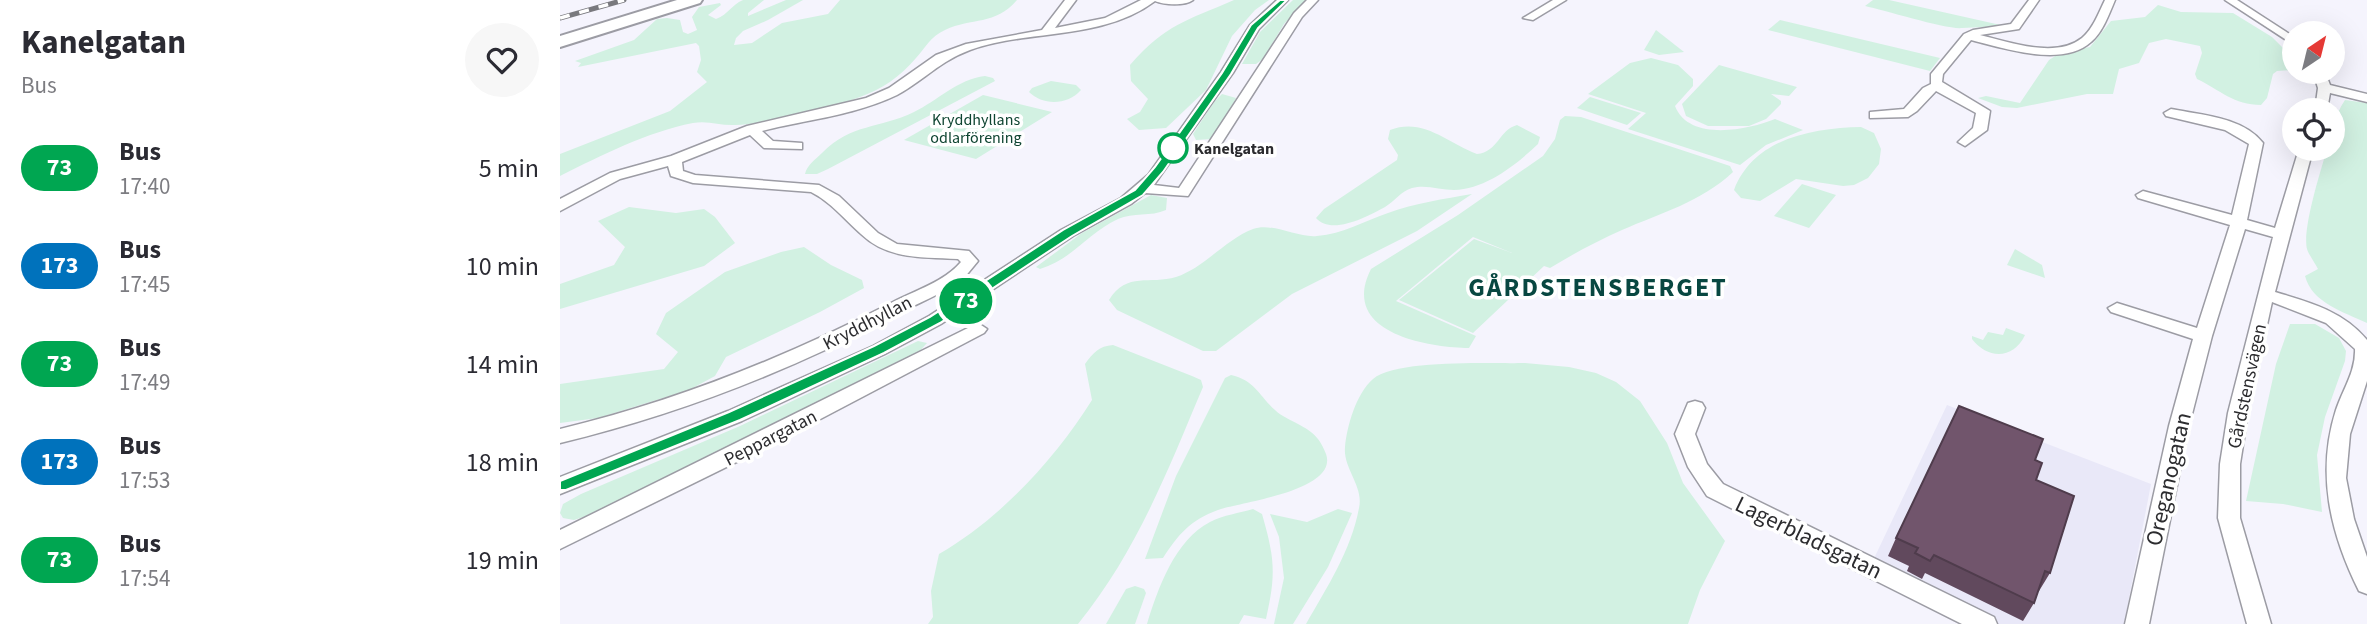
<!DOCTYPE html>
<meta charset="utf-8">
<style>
body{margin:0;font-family:"Source Sans 3",sans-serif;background:#f7f7f7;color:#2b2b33;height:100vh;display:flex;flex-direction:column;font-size:26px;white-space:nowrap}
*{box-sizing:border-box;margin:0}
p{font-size:23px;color:#7c7c81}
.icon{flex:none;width:38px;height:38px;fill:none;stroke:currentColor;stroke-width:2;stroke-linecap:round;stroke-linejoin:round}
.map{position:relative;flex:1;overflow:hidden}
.side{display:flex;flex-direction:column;background:#fff;width:560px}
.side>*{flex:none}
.badge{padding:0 14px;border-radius:23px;font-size:24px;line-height:46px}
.needle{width:46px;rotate:35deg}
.fabs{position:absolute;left:1722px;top:21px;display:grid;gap:14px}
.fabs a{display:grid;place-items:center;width:63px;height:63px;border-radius:50%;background:#fff;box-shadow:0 7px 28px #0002;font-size:35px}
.map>.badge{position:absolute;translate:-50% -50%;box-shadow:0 0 0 4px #fff}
.round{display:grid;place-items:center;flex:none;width:74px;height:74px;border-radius:37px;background:#f7f7f7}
.summary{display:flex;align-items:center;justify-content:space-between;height:119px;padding:0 21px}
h1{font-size:33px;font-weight:700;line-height:52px}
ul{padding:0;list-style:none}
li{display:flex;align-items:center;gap:21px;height:98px;padding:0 21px}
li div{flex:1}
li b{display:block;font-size:26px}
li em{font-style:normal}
li .badge{min-width:77px;font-weight:700;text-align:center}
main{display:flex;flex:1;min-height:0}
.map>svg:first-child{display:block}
</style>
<main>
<section class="side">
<div class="summary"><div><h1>Kanelgatan</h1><p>Bus</p></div><a class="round"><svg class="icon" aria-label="heart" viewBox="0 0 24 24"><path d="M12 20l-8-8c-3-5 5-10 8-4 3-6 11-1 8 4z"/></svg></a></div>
<ul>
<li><span class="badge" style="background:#00a651;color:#fff">73</span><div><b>Bus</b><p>17:40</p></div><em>5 min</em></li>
<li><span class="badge" style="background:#0072bc;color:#fff">173</span><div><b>Bus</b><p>17:45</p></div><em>10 min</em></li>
<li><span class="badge" style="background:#00a651;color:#fff">73</span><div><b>Bus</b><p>17:49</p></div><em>14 min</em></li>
<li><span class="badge" style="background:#0072bc;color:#fff">173</span><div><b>Bus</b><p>17:53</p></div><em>18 min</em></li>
<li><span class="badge" style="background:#00a651;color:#fff">73</span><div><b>Bus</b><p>17:54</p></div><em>19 min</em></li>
</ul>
</section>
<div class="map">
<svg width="1807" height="624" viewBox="0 0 1807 624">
<rect width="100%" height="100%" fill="#f5f4fd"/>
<!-- built -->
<polygon fill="#e9e8f8" points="1387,405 1591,484 1564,624 1424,624 1309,569"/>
<!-- green -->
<g fill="#d2f1e2">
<path d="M183,0H204L188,13V16L226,0H243L208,20L183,31L176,38L174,45L192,43L222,23L268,14L280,0H457C435,26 412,17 385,30C370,37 366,47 356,58C340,77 322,89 300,97C267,109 210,124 175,125C161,126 148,120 133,123C87,132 42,155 0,176V154L110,111L147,82L137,72L141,60L139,46L136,43L18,67L21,63L15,61L74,40L97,19L107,18L120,20L123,32L128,34L137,30L132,17L139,7L160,3L161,5L148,15L156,19C169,14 171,5 183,0Z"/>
<path d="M674,0H709L695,10L672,36L646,90L606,128L579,130L567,119L580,112L588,99L571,81L570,65C606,24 626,21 674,0Z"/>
<polygon points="733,0 747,0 724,24 703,59 696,64 682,64 700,32"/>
<path d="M1313,0H1329L1445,26C1430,27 1416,27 1402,28C1388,30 1324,10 1305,6Z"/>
<path d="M1598,5L1621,12L1673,13L1712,37L1734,59V70L1717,71L1713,74L1707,98L1701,105C1674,105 1660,90 1637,79L1635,74L1642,53L1640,46L1606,39L1589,43L1579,63L1559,69L1553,94H1527L1457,108L1442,107L1418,98L1426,96L1460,103L1489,60L1500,53L1530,47L1551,21L1585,17Z"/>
<polygon points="1220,20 1380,58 1370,71 1208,30"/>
<polygon points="1096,30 1124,52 1099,55 1084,50"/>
<path d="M1091,58L1118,65L1133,79V86L1115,106C1129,142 1188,130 1215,119L1243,130L1206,145L1180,165L1068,129L1086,113L1028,94L1070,63Z"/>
<polygon points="1159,65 1237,87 1229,96 1211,94 1221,101 1221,104 1206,119 1189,126 1148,126 1126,116 1122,104"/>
<path d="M425,76L433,78L435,81L268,169L257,174H245C247,165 255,160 262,153C292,123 319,129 354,112C377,101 398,79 425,76Z"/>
<path d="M491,81L516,85L521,90C508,105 483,106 469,92L472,88Z"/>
<polygon points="662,94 676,98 674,102 652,139 636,140 633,134 654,102"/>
<polygon points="423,95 492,112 416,159 344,140"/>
<polygon points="1030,97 1081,113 1067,125 1017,108"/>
<path d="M1785,100L1807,103V323C1784,312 1752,303 1745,276L1758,269C1755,263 1749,255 1747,249C1742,229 1761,170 1767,149H1773C1773,130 1774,116 1785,100Z"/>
<path d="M1005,116L1021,117L1155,161L1170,166L1173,172C1141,202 1101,213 1062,230C1037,241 1013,254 990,268L984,266L913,333L839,300L914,239L952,253L913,237L836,301L916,336L909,348C865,347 779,332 811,269L898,215L983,156L995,139L1000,120Z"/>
<path d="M957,125L980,137L978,144C957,164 926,189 894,190C880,190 866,184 852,188C841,191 835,201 825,207C809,216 771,236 756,218L764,209L837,160L838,155L828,139L830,130C863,117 888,143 917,154C938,152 939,130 957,125Z"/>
<path d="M1301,127L1314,133L1321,149L1319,164L1308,178L1294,185L1283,186L1236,179L1200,201L1181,198L1174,190C1194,138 1253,128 1301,127Z"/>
<polygon points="1242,184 1276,195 1249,228 1214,216"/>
<path d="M912,194L857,231L732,294L656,351H643L557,310L549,300C567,271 590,285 616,277C644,268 666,239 693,229C712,222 737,238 757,236C783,234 804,221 828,213C855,203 884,199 912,194Z"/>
<path d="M591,195L607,198L606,210C591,217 573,212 558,219C529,232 513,259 480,269L476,267L522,233Z"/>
<polygon points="69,207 116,213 144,209 155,217 175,243 144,266 0,309 0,284 54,265 65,247 38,221"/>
<polygon points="244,247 271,265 302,280 304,288 260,312 166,357 155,376 129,390 38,418 0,423 0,384 104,369 118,352 96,334 106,313 165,272 221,252"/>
<polygon points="1455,249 1482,265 1485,278 1447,265"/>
<polygon points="1730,324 1755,324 1779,338 1786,351 1785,361 1765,417 1757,455 1762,512 1723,504 1686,501 1716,364"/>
<path d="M1446,328L1465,335C1454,359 1428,360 1412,339V336L1423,340L1428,332L1443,335Z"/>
<polygon points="358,341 367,343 357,354 39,512 14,520 3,518 0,513 3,504 21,494 180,426"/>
<path d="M553,345L632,376L641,380L643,387C607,472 577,551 518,624H368L373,617L371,591L379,554C440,519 495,459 532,400L525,364C533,353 539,346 553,345Z"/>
<path d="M965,363L1009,367L1036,373L1056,382L1080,401L1107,443L1123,483L1165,541L1140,590L1128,624H746C767,587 791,551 799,508C804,486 783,469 785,447C787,426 796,394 813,379C837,359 931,364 965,363Z"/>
<path d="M671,375C695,380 700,397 715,410C721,416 731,420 738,424C753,432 760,438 766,454C779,491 680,502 658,510C630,520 618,535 603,558L585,559L616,476L665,378Z"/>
<path d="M693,509L702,514C715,559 716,574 706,619L684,615L679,624H587C598,588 615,540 650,522C664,515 679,513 693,509Z"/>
<polygon points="778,509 792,513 768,567 733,624 714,624 724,578 719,537 710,514 747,522"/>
<polygon points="575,586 584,589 586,593 575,624 546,624 566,589"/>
</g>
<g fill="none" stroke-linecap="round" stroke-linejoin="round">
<!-- minor casing -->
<g stroke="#9c9ca4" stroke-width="3">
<g id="minor">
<path d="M505,0H516L495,28L545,18L581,0H633C625,6 604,5 595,1C542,41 468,29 410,50C380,61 363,81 337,95C296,115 245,120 202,131L213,141L242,143V149L204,148L190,135L122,162L123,171L135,175L259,185L279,196L318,233L337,244L409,251L418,261L404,278C383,294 357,303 334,316C227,372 117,415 0,443V429C117,401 226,357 333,302C356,290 384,282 401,262L398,259C363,257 328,260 301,234C284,219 271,202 251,192L133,183L111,176L108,166L60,179L0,211V199L50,173L111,156L187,126L306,98L329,88L376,55L406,44L482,30Z"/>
<polygon points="717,0 728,0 699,29 673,73 594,185 619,188 734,13 747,0 758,0 742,17 628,196 585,193 571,204 513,236 381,324 325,354 182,421 0,494 0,477 168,411 313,346 369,316 501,230 561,198 588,175 661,72 690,25"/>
<polygon points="993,0 1006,0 973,20 963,18"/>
<path d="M1469,0H1479L1459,29L1420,35C1449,42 1496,59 1522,38C1533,29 1539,12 1545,0H1555C1549,14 1543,32 1531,42C1503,68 1443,48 1411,40L1383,74L1382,82L1430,111L1427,130L1405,146L1398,142L1413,128L1416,113L1376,91L1357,111L1348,117L1310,118V112L1344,109L1363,88L1371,84V74L1404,34L1413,30L1451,24Z"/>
<polygon points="1665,0 1677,0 1734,37 1734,45"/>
<polygon points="1753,72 1765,72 1770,85 1807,94 1807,102 1770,93 1767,110 1755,110 1758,88"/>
<path d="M1611,109C1641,115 1683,117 1703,143L1687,220L1715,228L1739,149H1753L1715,292C1749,302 1783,311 1807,340V381L1790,434L1786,478L1794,519L1807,557V594L1799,591C1770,533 1756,473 1776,410C1783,389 1796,371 1795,349L1766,323L1712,302L1688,413L1680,464V518L1711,624H1687L1658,518L1660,464L1668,413L1713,237L1685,229L1652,336L1629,426L1589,624H1565L1609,426L1633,339L1551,312L1548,308L1557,303L1637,328L1670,225L1578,198L1576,195L1583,191L1672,215L1689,144L1665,130L1606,116L1604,113Z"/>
<polygon points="418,323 427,329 424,333 209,446 0,549 0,530"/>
<polygon points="1135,401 1142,403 1145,408 1135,434 1147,464 1163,484 1434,617 1437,624 1402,624 1147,496 1128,467 1115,434 1128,403"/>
</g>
</g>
<!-- highway casing -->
<g stroke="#9c9ca4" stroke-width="4">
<polygon id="highway" points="117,0 142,0 140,3 0,47 0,36"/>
</g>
<!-- minor -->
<use href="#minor" fill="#fff" fill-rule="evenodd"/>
<!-- highway -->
<use href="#highway" fill="#fff" fill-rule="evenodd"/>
<!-- rail casing -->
<g stroke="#79797e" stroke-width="5">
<polyline id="rail" points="0,18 64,0"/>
</g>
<!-- rail -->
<use href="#rail" stroke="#fff" stroke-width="3.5" stroke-dasharray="10" stroke-linecap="butt"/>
</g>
<!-- wall -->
<polygon fill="#61495d" points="1475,460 1476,480 1490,573 1479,591 1478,591 1474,603 1463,621 1365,573 1362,579 1347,571 1349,566 1328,556 1336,538"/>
<!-- building -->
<polygon fill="#71556c" stroke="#4f3c4c" stroke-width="2" points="1399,406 1483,439 1475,460 1482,463 1476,480 1514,496 1490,573 1485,571 1474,603 1374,555 1370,561 1355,553 1358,548 1336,538"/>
<!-- line -->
<polygon fill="#00a651" stroke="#fff" stroke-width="2" points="720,0 727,0 698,28 671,74 603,172 583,195 512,236 380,323 324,353 180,420 6,490 0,490 0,481 169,412 314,346 370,317 503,230 575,190 595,167 662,73 691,25"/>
<!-- markers -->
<circle fill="#fff" stroke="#00a651" stroke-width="3.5" cx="613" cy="148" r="14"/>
<g text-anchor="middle" stroke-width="7" stroke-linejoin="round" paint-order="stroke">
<!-- far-park labels -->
<g font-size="16" fill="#0e4431" stroke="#fff">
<text x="416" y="125">Kryddhyllans<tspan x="416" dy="18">odlarförening</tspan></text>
</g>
<!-- far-stop labels -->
<g font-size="16" font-weight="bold" fill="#2c2c2f" stroke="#fff" text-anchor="start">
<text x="634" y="154">Kanelgatan</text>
</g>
<!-- street labels -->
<g font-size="19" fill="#2c2c2f" stroke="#fff">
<text transform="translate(307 322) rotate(-27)" y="7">Kryddhyllan</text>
<text transform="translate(1686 386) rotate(-78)" y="7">Gårdstensvägen</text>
<text transform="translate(210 437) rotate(-27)" y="7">Peppargatan</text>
</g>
<!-- near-street labels -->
<g font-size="23" fill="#2c2c2f" stroke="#fff">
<text transform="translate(1608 479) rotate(-77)" y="8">Oreganogatan</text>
<text transform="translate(1249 537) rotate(26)" y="8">Lagerbladsgatan</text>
</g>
<!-- district labels -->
<g font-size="26" font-weight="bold" letter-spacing="2" fill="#084741" stroke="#fff">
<text x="1038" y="296">GÅRDSTENSBERGET</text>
</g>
</g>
</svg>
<div class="fabs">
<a><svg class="needle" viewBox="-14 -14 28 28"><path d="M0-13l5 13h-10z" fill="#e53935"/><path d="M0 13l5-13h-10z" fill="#7c7c81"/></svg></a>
<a><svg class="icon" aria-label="locate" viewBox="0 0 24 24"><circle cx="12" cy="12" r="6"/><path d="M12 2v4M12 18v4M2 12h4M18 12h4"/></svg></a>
</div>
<b class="badge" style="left:406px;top:301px;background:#00a651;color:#fff">73</b>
</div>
</main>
